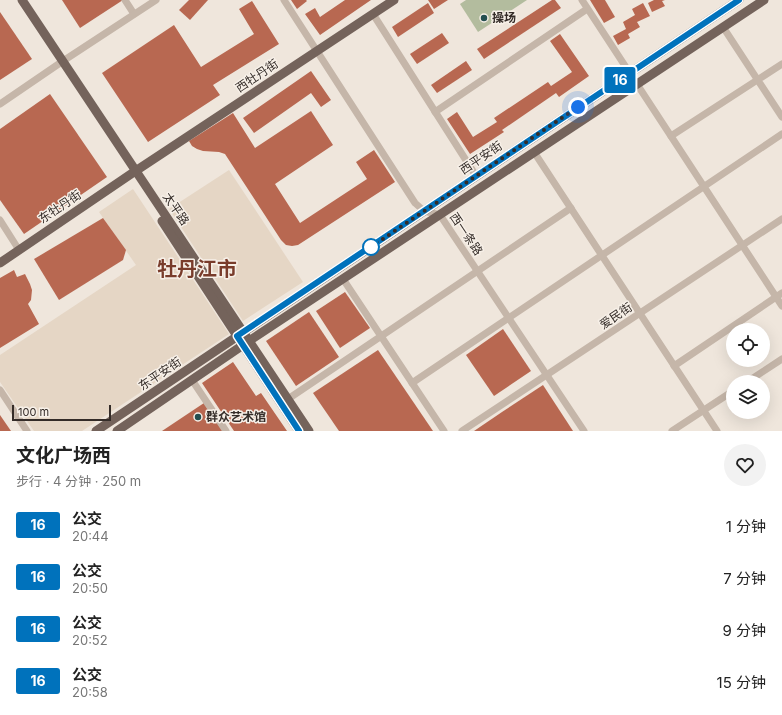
<!DOCTYPE html>
<html lang="zh">
<meta charset="utf-8">
<style>
body{margin:0;font-family:Inter,"Noto Sans SC",sans-serif;background:#f2f2f2;color:#222;height:100vh;display:flex;flex-direction:column;font-size:15px;white-space:nowrap}
*{box-sizing:border-box;margin:0}
p{font-size:13px;color:#767676}
.icon{flex:none;width:22px;height:22px;fill:none;stroke:currentColor;stroke-width:2;stroke-linecap:round;stroke-linejoin:round}
.map{position:relative;height:431px;overflow:hidden}
.sheet{display:flex;flex-direction:column;background:#fff;flex:1}
.sheet>*{flex:none}
.badge{padding:0 8px;border-radius:3px;font-size:14px;line-height:26px}
.tools{position:absolute;left:726px;top:323px;display:grid;gap:8px}
.tools a{display:grid;place-items:center;width:44px;height:44px;border-radius:50%;background:#fff;box-shadow:0 4px 16px #0002;font-size:20px}
.scale{position:absolute;left:12px;bottom:10px;width:99px;box-sizing:border-box;padding-left:4px;border:2px solid #342c28;border-top:0;font-size:11px;line-height:14px;white-space:nowrap;color:#342c28;-webkit-text-stroke:3px #f7f0e8;paint-order:stroke}
.you{position:absolute;width:20px;height:20px;margin:-10px;border:3px solid #fff;border-radius:50%;background:#1a73e8;box-shadow:0 0 0 6px #1a73e833}
.map>.badge{position:absolute;translate:-50% -50%;box-shadow:0 0 0 2px #fff}
.round{display:grid;place-items:center;flex:none;width:42px;height:42px;border-radius:21px;background:#f2f2f2}
.summary{display:flex;align-items:center;justify-content:space-between;height:68px;padding:0 16px}
h1{font-size:19px;font-weight:700;line-height:30px}
ul{padding:0;list-style:none}
li{display:flex;align-items:center;gap:12px;height:52px;padding:0 16px}
li div{flex:1}
li b{display:block;font-size:15px}
li em{font-style:normal}
li .badge{min-width:44px;font-weight:700;text-align:center}
.map>svg:first-child{display:block}
</style>
<div class="map">
<svg width="782" height="431" viewBox="0 0 782 431">
<rect width="100%" height="100%" fill="#efe6dc"/>
<!-- green -->
<polygon fill="#b3bc9e" points="466,0 527,0 478,32 460,4"/>
<!-- plaza -->
<g fill="#e5d6c5">
<polygon points="229,170 303,282 243,321 169,209"/>
<polygon points="133,189 229,334 82,431 34,431 0,382 0,355 136,265 99,212"/>
</g>
<!-- building -->
<g fill="#b86851">
<polygon points="62,0 123,0 80,28"/>
<polygon points="189,0 208,0 190,20 179,10"/>
<polygon points="291,0 306,0 307,1 297,9"/>
<polygon points="345,0 371,0 320,35 305,14 315,8 320,17"/>
<polygon points="428,0 448,0 434,9"/>
<polygon points="552,0 555,0 561,8 484,59 477,49"/>
<polygon points="590,0 605,0 615,17 604,23"/>
<polygon points="654,0 665,0 662,1 665,6 652,12 648,3"/>
<polygon points="252,1 279,44 213,85 220,95 148,142 102,73 174,25 201,67 254,34 239,9"/>
<polygon points="428,3 434,13 398,37 392,27"/>
<polygon points="643,3 650,16 637,22 640,27 628,34 630,38 618,45 613,36 626,29 623,22 635,15 632,9"/>
<polygon points="0,12 32,59 0,80"/>
<polygon points="442,33 449,43 417,64 410,54"/>
<polygon points="560,34 589,76 559,97 556,93 502,130 504,132 470,154 447,119 457,112 473,137 497,122 494,118 548,82 551,86 572,72 550,41"/>
<polygon points="466,61 472,70 437,93 431,85"/>
<polygon points="311,71 331,100 321,107 311,93 254,133 243,118"/>
<polygon points="50,94 107,177 24,234 0,200 0,129"/>
<polygon points="311,111 333,145 275,184 300,223 367,179 356,162 374,150 395,182 298,245 292,246 286,245 281,240 225,154 219,152 203,151 197,149 192,146 189,141 233,113 255,148"/>
<polygon points="103,218 126,250 123,260 59,300 34,259"/>
<polygon points="14,270 17,277 25,274 30,284 32,290 31,300 28,304 39,324 0,348 0,278"/>
<polygon points="345,292 370,328 340,348 316,311"/>
<polygon points="309,312 339,357 296,386 266,341"/>
<polygon points="503,329 531,371 494,396 466,355"/>
<polygon points="378,350 433,431 339,431 313,393"/>
<polygon points="233,362 256,396 261,393 287,431 234,431 202,383"/>
<polygon points="543,385 573,431 474,431 502,412"/>
<polygon points="204,403 223,431 162,431"/>
<polygon points="0,415 11,431 0,431"/>
</g>
<g fill="none" stroke-linecap="round" stroke-linejoin="round">
<!-- minor -->
<g stroke="#c5b6a9" stroke-width="7">
<polyline points="125,0 134,14"/>
<polyline points="284,0 415,203 424,211 440,215 584,431"/>
<polyline points="582,0 782,306"/>
<polyline points="373,14 476,176"/>
<polyline points="723,27 782,117"/>
<polyline points="0,104 63,61 156,0"/>
<polyline points="435,112 587,9"/>
<polyline points="671,136 782,64"/>
<polyline points="534,152 717,431"/>
<polyline points="0,220 19,250"/>
<polyline points="343,279 444,431"/>
<polyline points="674,366 782,293"/>
<polyline points="192,380 226,431"/>
<polyline points="747,382 782,359"/>
<polyline points="412,383 782,134"/>
<polyline points="0,390 27,431"/>
<polyline points="288,399 571,208"/>
<polyline points="462,431 782,219"/>
<polyline points="672,431 733,391"/>
</g>
<!-- major -->
<g stroke="#74635b" stroke-width="9">
<polyline points="22,0 309,431"/>
<polyline points="162,221 299,431"/>
<polyline points="0,263 131,174 394,0"/>
<polyline points="96,431 739,0"/>
<polyline points="117,431 246,343 764,0"/>
</g>
</g>
<g fill="none" stroke-linecap="round" stroke-linejoin="round">
<!-- line casing -->
<g stroke="#fff" stroke-width="9">
<polyline id="line" points="299,431 237,336 739,0"/>
</g>
<!-- line -->
<use href="#line" stroke="#0072bc" stroke-width="6"/>
<!-- walk -->
<polyline stroke="#342c28" stroke-width="4" stroke-dasharray="0 7.2" points="371,247 578,107"/>
</g>
<!-- markers -->
<g fill="#234e50" stroke="#f7f0e8" stroke-width="1.5">
<circle cx="484" cy="18" r="4"/>
<circle cx="198" cy="417" r="4"/>
</g>
<circle fill="#fff" stroke="#0072bc" stroke-width="2" cx="371" cy="247" r="8"/>
<g text-anchor="middle" stroke-width="3" stroke-linejoin="round" paint-order="stroke">
<!-- poi labels -->
<g font-size="12" font-weight="bold" fill="#342c28" stroke="#f7f0e8" text-anchor="start">
<text x="492" y="22">操场</text>
<text x="206" y="421">群众艺术馆</text>
</g>
<!-- street labels -->
<g font-size="12" fill="#342c28" stroke="#f7f0e8">
<text transform="translate(257 76) rotate(-34)" y="4">西牡丹街</text>
<text transform="translate(481 158) rotate(-34)" y="4">西平安街</text>
<text transform="translate(60 207) rotate(-34)" y="4">东牡丹街</text>
<text transform="translate(176 209) rotate(56)" y="4">太平路</text>
<text transform="translate(466 234) rotate(56)" y="4">西一条路</text>
<text transform="translate(616 316) rotate(-34)" y="4">爱民街</text>
<text transform="translate(160 374) rotate(-34)" y="4">东平安街</text>
</g>
<!-- town labels -->
<g font-size="20" font-weight="bold" fill="#793c2b" stroke="#f7f0e8">
<text x="197" y="276">牡丹江市</text>
</g>
</g>
</svg>
<div class="tools">
<a><svg class="icon" aria-label="locate" viewBox="0 0 24 24"><circle cx="12" cy="12" r="6"/><path d="M12 2v4M12 18v4M2 12h4M18 12h4"/></svg></a>
<a><svg class="icon" aria-label="layers" viewBox="0 0 24 24"><path d="M12 4l9 5-9 5-9-5zM3 14l9 5 9-5"/></svg></a>
</div>
<div class="scale">100 m</div>
<div class="you" style="left:578px;top:107px"></div>
<b class="badge" style="left:620px;top:80px;background:#0072bc;color:#fff">16</b>
</div>
<section class="sheet">
<div class="summary"><div><h1>文化广场西</h1><p>步行 · 4 分钟 · 250 m</p></div><a class="round"><svg class="icon" aria-label="heart" viewBox="0 0 24 24"><path d="M12 20l-8-8c-3-5 5-10 8-4 3-6 11-1 8 4z"/></svg></a></div>
<ul>
<li><span class="badge" style="background:#0072bc;color:#fff">16</span><div><b>公交</b><p>20:44</p></div><em>1 分钟</em></li>
<li><span class="badge" style="background:#0072bc;color:#fff">16</span><div><b>公交</b><p>20:50</p></div><em>7 分钟</em></li>
<li><span class="badge" style="background:#0072bc;color:#fff">16</span><div><b>公交</b><p>20:52</p></div><em>9 分钟</em></li>
<li><span class="badge" style="background:#0072bc;color:#fff">16</span><div><b>公交</b><p>20:58</p></div><em>15 分钟</em></li>
</ul>
</section>
